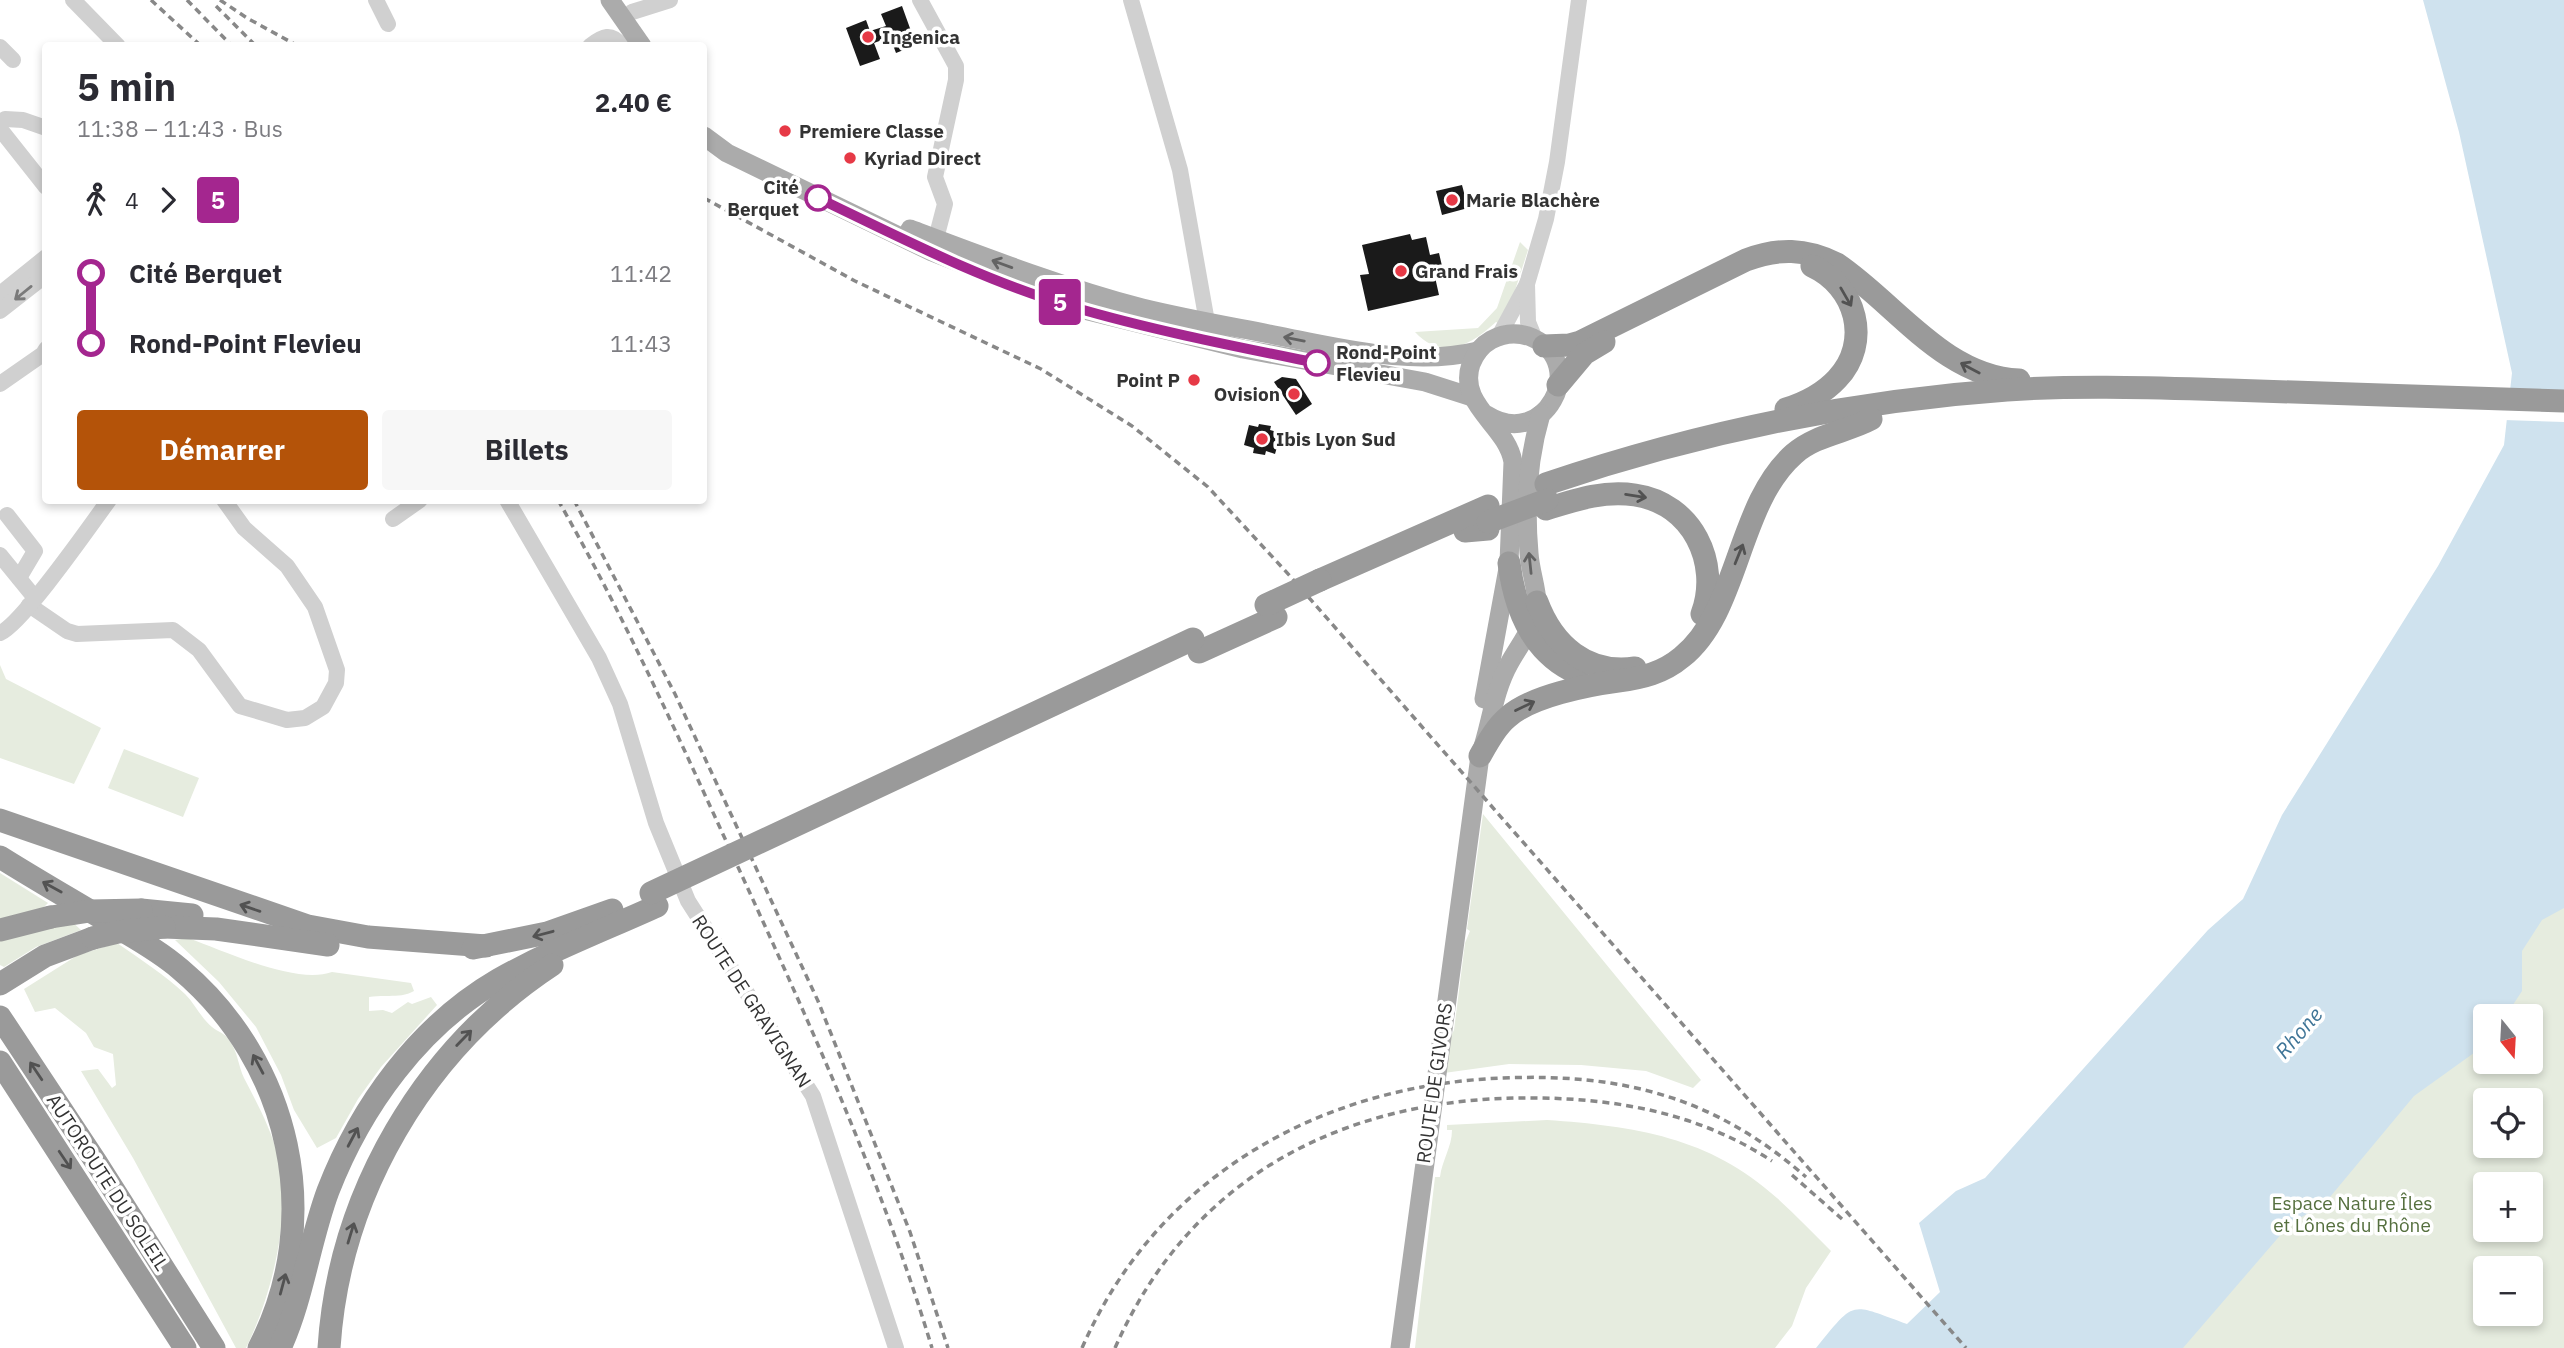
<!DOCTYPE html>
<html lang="fr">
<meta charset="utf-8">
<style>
body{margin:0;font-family:"IBM Plex Sans",sans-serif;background:#f7f7f7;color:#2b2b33;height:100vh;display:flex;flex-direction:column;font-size:26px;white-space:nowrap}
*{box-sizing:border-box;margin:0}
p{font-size:23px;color:#7c7c81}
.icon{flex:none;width:38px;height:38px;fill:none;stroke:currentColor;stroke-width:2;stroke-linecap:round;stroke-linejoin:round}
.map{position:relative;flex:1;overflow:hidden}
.drawer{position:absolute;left:42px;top:42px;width:665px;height:462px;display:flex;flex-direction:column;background:#fff;border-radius:7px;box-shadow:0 4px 10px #0003}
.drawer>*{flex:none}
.badge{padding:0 14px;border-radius:5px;font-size:24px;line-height:46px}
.needle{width:46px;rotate:162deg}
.controls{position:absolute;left:2473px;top:1004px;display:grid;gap:14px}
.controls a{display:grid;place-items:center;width:70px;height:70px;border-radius:7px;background:#fff;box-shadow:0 4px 10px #0003;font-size:35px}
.map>.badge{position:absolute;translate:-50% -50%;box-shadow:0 0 0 4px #fff}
.legs{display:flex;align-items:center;gap:10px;height:77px;padding:0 35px;font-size:23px}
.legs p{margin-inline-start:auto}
.summary{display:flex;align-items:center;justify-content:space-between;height:119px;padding:0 35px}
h1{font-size:38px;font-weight:700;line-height:52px}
.cta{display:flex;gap:14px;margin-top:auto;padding:14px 35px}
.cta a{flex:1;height:80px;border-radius:7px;background:#b45309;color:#fff;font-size:28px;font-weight:700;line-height:80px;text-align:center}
.cta a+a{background:#f7f7f7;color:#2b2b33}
ul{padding:0 35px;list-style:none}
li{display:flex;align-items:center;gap:24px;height:70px;font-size:26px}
li i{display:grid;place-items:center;width:10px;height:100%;margin:0 9px;background:currentColor}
li i::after{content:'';width:18px;height:18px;margin:-9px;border:5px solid;border-radius:50%;background:#fff}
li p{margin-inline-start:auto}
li:first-child i{background:linear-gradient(#0000 50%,currentColor 0)}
li:last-child i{background:linear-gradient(currentColor 50%,#0000 0)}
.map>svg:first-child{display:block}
</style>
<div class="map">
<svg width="2564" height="1348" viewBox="0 0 2564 1348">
<rect width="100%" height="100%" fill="#fff"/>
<!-- green -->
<g fill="#e6ecdf" fill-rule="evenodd">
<path d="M1520,242L1528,250L1508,312L1500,324L1496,322C1470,346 1442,361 1415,332L1478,328L1497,308Z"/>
<path d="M2564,652V1348H2068ZM2485,1017H2530V1062H2485ZM2485,1101H2530V1146H2485ZM2485,1185H2530V1230H2485ZM2485,1269H2530V1314H2485Z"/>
<polygon points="0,665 6,679 101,728 74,784 0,758"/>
<polygon points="124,749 199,778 183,817 108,788"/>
<polygon points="1483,814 1701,1080 1693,1088 1646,1071 1581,1065 1509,1064 1444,1073 1447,1044 1454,1030 1465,943 1470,931 1467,929"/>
<polygon points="0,873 48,903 43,908 0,920"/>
<polygon points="70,920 81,930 36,947 4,967 0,965 0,939"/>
<path d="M188,938C225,951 295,985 332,972L411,983L414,991C400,999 385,994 369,997V1011L383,1010L392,1013L408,1002L412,1004L431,997L437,1005L381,1067L358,1099L336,1138L317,1148L294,1110L281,1075L256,1027L219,982L175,940Z"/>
<path d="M117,943C140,959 165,975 185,994C195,1004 201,1018 212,1027C218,1032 225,1033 229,1040C238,1052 238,1065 244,1078C257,1103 271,1129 278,1156C292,1215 272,1295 246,1348H236L133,1158L81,1071L98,1069L112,1088L116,1085L113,1054L94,1047L86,1033L55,1008L35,1012L24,989L78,955Z"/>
<path d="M1547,1120C1634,1126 1710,1137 1777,1198C1796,1215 1813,1233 1831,1251L1806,1288L1792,1326L1775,1348H1415L1435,1177H1440C1442,1160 1452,1147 1452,1130H1447V1125Z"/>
</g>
<!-- water -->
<path fill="#cfe2ee" d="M2423,0H2564V908L2542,920L2522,951V991L2505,1017H2485V1045L2414,1096L2325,1203L2290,1224L2183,1348H1816C1856,1299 1849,1303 1907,1324L1940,1292L1919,1223L1956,1191L1985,1178L2208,930L2243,899L2282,815L2438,566L2504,445L2512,373L2459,132Z"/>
<!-- pier -->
<polygon fill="#fff" points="2507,392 2564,394 2564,422 2504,420"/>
<!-- building -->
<g fill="#1a1a1a">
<polygon points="902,6 916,45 896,53 890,37 874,43 880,59 860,66 846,28 866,20 870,31 886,26 881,14"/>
<polygon points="1462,185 1468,208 1442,215 1436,191"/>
<polygon points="1410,234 1412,240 1426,237 1430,255 1439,253 1442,266 1433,268 1439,295 1368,311 1360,275 1369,274 1362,245"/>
<polygon points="1282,377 1296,379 1312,404 1296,415 1274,382"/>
<polygon points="1259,424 1271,426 1270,430 1281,433 1275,454 1266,451 1265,455 1253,453 1254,448 1244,445 1249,425 1258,427"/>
</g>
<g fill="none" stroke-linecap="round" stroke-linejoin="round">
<!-- minor -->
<g stroke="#d0d0d0" stroke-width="16">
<polyline points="73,0 118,46"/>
<polyline points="376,0 388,24"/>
<polyline points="920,0 956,66 956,80 935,177 945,204 933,250"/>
<polyline points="1131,0 1180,170 1207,322 1205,332"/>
<polyline points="632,12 670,0"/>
<path d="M590,46C603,36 611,32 622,46"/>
<polyline points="0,47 13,60"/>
<polyline points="0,123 5,119 23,120 46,128"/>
<polyline points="0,129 46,187"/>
<polyline points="0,294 46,257"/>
<polyline points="0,311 46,275"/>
<polyline points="1499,336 1527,284"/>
<polyline points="1535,339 1528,322 1527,284 1546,219 1557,162 1579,0"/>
<polyline points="0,384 43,354 46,349"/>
<polyline points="507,500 599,658 620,704 656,823 688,901 813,1096 896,1348"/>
<polyline points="7,515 35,551 19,578"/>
<polyline points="393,519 420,500"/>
<polyline points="0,555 35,598"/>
<polyline points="29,605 67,631 77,634 173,630 199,650 240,706 287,720 305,718 323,707 336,683 337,670 315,607 287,566 244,528 224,500"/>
<path d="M0,633C22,624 90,526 109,500"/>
</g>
<!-- major -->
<g stroke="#ababab" stroke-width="19">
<polyline points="610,0 642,46"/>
<polyline points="704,136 727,153 932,252 1072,307 1243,349 1425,382 1472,397"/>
<path d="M910,229C987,258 1063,287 1142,308C1191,320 1240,328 1289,338C1351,350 1416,366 1478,351"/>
<path d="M1484,699L1509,563L1513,462C1507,425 1457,405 1471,364C1475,354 1482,345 1491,340C1504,333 1519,332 1533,338C1590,365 1544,451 1487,415"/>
<path d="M1400,1348L1480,756C1491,725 1493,693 1509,664C1519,645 1537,625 1537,601C1536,586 1530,569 1529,553C1525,508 1528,458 1541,414"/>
</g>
<!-- highway -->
<g stroke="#9a9a9a" stroke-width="23">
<path d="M1544,346L1569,345L1580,342L1746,260C1778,248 1805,248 1837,264C1895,303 1944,377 2019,380"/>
<polyline points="1558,385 1584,354 1604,342"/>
<path d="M1786,409C1805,403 1823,394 1837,379C1872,342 1856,286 1812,266"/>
<path d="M1546,484C1697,433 1849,401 2007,390C2081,385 2156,388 2230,390C2341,393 2453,398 2564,401"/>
<path d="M1546,509C1575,500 1604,490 1635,495C1692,503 1721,563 1702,614"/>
<polyline points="1465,531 1488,529"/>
<path d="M1509,563C1515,610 1532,653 1577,673"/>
<polyline points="1320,580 1488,506"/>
<path d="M1537,602C1553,645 1587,675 1635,668"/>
<polyline points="1199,652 1276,617"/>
<path d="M1480,756C1488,742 1496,727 1508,717C1531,696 1588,685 1618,681C1642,678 1663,673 1682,657C1739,612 1737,504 1794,454C1815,435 1847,432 1871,419"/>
<polyline points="0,820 308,926 368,937 486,946"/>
<path d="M0,857C35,879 70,899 105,920C131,936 157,949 180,969C291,1062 326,1219 259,1348"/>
<polyline points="141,910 192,915"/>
<polyline points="164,927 216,929 328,945"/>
<polyline points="0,930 51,917"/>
<polyline points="473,948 547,933 612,910"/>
<polyline points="0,984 45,956 93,938"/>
<polyline points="0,1017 96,1162 214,1348"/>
<polyline points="0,1062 185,1348"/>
<path d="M280,1348C303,1298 309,1242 328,1191C361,1106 419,1026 498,980C549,951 604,930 657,906"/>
<path d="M329,1348C339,1194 423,1050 552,965"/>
</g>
<!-- rail -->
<g stroke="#888" stroke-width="3.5" stroke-dasharray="7 5" stroke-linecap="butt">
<polyline points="151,0 201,46"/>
<polyline points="187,0 232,46"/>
<polyline points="220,0 247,18 298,46"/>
<polyline points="216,6 256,46"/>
<polyline points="704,198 855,281 1041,369 1132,426 1208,487 1290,576 1966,1348"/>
<path d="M558,500C626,619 681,743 738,867C810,1024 882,1182 932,1348"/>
<polyline points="574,500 675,694 818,1001 910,1232 948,1348"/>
<polyline points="1792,1175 1842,1219"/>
<path d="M1082,1348C1157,1176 1321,1085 1503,1078C1622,1073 1715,1097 1806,1177"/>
<path d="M1115,1348C1193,1171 1352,1095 1539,1098C1622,1099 1702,1115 1772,1161"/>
</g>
<!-- highway-bridge -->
<g stroke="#9a9a9a" stroke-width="23">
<polyline points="1488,522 1547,500"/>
<polyline points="1266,605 1320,580"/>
<polyline points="651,893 1193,639"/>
<polyline points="51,917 90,911 141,910"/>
<polyline points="93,938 118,932 164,927"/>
</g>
</g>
<!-- one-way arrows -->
<defs><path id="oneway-shaft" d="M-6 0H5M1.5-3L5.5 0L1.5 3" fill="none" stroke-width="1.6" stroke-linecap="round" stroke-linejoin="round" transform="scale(1.75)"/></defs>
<g stroke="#636363">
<use href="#oneway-shaft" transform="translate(1002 264) rotate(-160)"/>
<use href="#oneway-shaft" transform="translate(1294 339) rotate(-169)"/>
<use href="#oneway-shaft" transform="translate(1530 563) rotate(-96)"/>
</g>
<use stroke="#7a7a7a" href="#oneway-shaft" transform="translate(23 293) rotate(141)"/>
<g stroke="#525252">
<use href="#oneway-shaft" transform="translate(1846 297) rotate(60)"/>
<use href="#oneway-shaft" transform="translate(1970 368) rotate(-152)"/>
<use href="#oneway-shaft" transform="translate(1636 496) rotate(9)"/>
<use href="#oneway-shaft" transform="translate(1739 554) rotate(-68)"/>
<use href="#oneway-shaft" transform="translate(1525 706) rotate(-26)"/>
<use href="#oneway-shaft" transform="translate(52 887) rotate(-151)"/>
<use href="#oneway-shaft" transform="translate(250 908) rotate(-161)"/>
<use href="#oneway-shaft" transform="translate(543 934) rotate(165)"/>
<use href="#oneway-shaft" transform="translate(464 1038) rotate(-46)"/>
<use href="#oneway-shaft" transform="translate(258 1064) rotate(-118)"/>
<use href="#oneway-shaft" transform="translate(36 1071) rotate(-124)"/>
<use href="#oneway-shaft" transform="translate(353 1137) rotate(-62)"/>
<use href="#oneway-shaft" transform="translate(65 1160) rotate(56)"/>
<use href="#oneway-shaft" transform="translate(351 1233) rotate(-73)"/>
<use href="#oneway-shaft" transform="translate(283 1284) rotate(-75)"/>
</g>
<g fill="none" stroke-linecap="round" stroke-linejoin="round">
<!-- line-1 casing -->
<g stroke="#fff" stroke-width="16">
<path id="line-1" d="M818,198C901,238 984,281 1073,307C1151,330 1238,347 1317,363"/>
</g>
<!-- line-1 -->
<use href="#line-1" stroke="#a4268f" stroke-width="10"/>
</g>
<!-- markers -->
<g fill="#e63946" stroke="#fff" stroke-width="2.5">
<circle cx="868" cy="37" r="7"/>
<circle cx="785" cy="131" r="7"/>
<circle cx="850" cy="158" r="7"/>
<circle cx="1452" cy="200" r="7"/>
<circle cx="1401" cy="271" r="7"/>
<circle cx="1194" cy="380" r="7"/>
<circle cx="1294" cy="394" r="7"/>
<circle cx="1262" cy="439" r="7"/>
</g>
<g fill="#fff" stroke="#a4268f" stroke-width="3.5">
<circle cx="818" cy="198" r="12"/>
<circle cx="1317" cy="363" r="12"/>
</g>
<g text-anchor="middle" stroke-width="7" stroke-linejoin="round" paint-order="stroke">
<!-- poi labels -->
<g font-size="19" font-weight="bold" fill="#333" stroke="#fff" text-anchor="start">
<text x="882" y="44">Ingenica</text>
<text x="799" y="138">Premiere Classe</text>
<text x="864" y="165">Kyriad Direct</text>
<text x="1466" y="207">Marie Blachère</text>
<text x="1415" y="278">Grand Frais</text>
<text x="1180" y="387" text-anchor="end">Point P</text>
<text x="1280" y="401" text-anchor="end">Ovision</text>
<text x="1276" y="446">Ibis Lyon Sud</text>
</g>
<!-- stop labels -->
<g font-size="19" font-weight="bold" fill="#333" stroke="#fff" text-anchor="end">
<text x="799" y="194">Cité<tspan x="799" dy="22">Berquet</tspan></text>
<text x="1336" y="359" text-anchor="start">Rond-Point<tspan x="1336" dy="22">Flevieu</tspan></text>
</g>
<!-- street labels -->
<g font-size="19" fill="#333" stroke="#fff">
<text transform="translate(752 1001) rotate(57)" y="7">ROUTE DE GRAVIGNAN</text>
<text transform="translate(1434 1083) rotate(-82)" y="7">ROUTE DE GIVORS</text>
<text transform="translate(108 1182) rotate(57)" y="7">AUTOROUTE DU SOLEIL</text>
</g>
<!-- park labels -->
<g font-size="19" fill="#56703f" stroke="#fff">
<text x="2352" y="1210">Espace Nature Îles<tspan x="2352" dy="22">et Lônes du Rhône</tspan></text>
</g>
<!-- water labels -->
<g font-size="21" font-style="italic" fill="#3f7597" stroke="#fff">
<text transform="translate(2299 1033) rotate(-49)" y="7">Rhone</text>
</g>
</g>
</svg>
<div class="controls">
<a><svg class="needle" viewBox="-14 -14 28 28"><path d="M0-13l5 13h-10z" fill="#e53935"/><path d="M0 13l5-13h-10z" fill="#7c7c81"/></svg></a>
<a><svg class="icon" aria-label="locate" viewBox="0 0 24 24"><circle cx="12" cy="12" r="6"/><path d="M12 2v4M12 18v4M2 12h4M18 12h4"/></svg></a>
<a>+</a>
<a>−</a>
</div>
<b class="badge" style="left:1060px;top:302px;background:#a4268f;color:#fff">5</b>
<section class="drawer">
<div class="summary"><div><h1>5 min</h1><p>11:38 – 11:43 · Bus</p></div><b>2.40 €</b></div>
<div class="legs"><svg class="icon" aria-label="walk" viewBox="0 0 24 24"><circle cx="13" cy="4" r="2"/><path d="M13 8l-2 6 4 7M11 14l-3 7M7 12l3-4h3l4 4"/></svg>4<svg class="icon" aria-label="forward" viewBox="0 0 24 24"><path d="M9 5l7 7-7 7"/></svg><b class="badge" style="background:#a4268f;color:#fff">5</b></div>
<ul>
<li><i style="color:#a4268f"></i><b>Cité Berquet</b><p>11:42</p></li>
<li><i style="color:#a4268f"></i><b>Rond-Point Flevieu</b><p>11:43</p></li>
</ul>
<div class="cta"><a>Démarrer</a><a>Billets</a></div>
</section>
</div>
